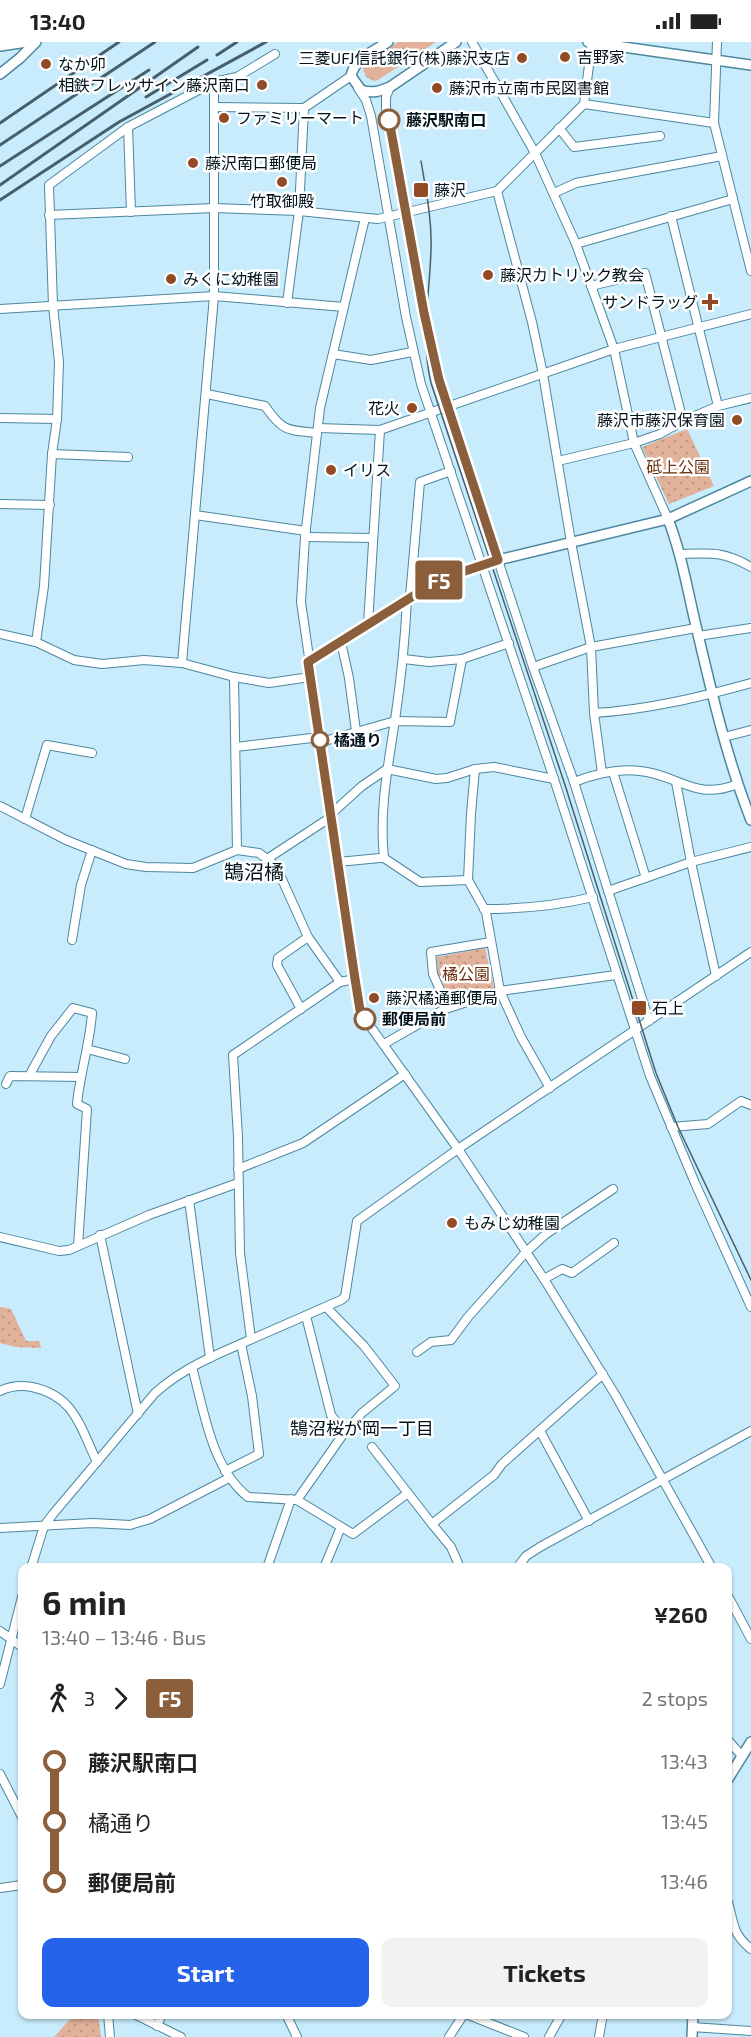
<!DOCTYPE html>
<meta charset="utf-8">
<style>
body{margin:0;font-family:"Exo 2","Noto Sans JP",sans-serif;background:#f2f2f2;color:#222;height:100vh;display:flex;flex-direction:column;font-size:22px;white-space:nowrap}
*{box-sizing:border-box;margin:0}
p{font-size:20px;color:#767676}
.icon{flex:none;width:33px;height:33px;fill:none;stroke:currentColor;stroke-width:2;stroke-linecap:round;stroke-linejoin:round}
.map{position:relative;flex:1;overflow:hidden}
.drawer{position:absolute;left:18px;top:1521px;width:714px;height:456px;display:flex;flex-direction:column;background:#fff;border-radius:12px;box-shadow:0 2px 4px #0004}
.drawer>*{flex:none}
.badge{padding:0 12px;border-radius:4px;font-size:21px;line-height:39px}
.map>.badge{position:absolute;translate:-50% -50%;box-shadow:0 0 0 3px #fff}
.legs{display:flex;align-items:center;gap:9px;height:66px;padding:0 24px;font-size:20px}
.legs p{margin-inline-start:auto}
.summary{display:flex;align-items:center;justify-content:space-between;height:102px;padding:0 24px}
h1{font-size:33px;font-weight:700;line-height:45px}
.action{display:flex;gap:12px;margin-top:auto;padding:12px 24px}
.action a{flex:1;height:69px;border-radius:12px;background:#2563eb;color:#fff;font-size:24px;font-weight:700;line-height:69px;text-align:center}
.action a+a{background:#f2f2f2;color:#222}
ul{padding:0 24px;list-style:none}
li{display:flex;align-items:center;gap:21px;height:60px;font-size:22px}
li i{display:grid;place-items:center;width:9px;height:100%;margin:0 8px;background:currentColor}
li i::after{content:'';width:15px;height:15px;margin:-8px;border:4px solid;border-radius:50%;background:#fff}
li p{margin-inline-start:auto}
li:first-child i{background:linear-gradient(#0000 50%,currentColor 0)}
li:last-child i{background:linear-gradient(currentColor 50%,#0000 0)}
.status{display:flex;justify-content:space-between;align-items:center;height:42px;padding:0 30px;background:#fff;direction:ltr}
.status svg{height:16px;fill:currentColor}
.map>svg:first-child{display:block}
</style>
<div class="status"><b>13:40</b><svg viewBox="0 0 49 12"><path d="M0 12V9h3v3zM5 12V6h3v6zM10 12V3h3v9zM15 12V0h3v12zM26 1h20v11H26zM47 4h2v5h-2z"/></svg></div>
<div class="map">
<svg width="751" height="1995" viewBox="0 0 751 1995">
<defs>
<pattern id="grass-tufts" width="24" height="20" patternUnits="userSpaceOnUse" patternTransform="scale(1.5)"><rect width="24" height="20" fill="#e1b199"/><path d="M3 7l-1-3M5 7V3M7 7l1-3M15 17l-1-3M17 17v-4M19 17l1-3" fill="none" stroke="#bf9783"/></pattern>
<pattern id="park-dots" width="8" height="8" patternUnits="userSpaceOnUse" patternTransform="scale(1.5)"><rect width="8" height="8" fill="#e1b199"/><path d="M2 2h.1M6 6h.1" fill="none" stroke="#bf9783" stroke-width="1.8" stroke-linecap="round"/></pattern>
</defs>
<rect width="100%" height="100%" fill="#c8ecfc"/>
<!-- grass -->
<polygon fill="url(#grass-tufts)" points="398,0 436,0 378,38 374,39 366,35 363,27 366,21"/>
<!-- park -->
<g fill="url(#park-dots)">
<polygon points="687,387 714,444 669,462 642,405"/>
<polygon points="485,906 494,947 452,960 438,932 437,915"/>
<polygon points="0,1265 11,1267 26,1299 39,1299 41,1306 16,1305 0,1301"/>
<polygon points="74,1973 98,1973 101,1995 54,1995"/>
</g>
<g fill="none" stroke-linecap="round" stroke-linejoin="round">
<!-- minor casing -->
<g stroke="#4c87a0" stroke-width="10">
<g id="minor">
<polyline points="472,0 535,111 576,202 614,307 634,401 668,477"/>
<polyline points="717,0 714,81 751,229"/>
<polyline points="390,45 386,55 386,66 424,271 439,338 533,625 574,740 649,979"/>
<polyline points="358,46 366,58 371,74 406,275 421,342 554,737 650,1034 695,1141 751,1265"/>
<polyline points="584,62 714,81"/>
<polyline points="214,65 304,66 351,34"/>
<polyline points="128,85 131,170"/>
<polyline points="559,86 574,105 660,94"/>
<polyline points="497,149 532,280 543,332 571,500 591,605 594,671 602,731"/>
<polyline points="554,151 576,141 722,114"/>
<polyline points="49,173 214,166 299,169 378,177 497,149 584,62 592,0"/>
<polyline points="671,174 718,364"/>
<polyline points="365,176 320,366 305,495 301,560 360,968 363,974 458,1107 544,1237 616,1354 712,1526"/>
<polyline points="576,202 733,157"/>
<polyline points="591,244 645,231 683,379"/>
<polyline points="287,261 299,169 304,66"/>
<polyline points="0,267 214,254 344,265"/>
<polyline points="333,312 371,318 412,310"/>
<path d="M207,352L265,364C283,390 287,388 317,391"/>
<polyline points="0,376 57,377"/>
<polyline points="318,386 380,388 614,307 751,272"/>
<polyline points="52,412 128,415"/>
<polyline points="558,419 634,401 660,392 683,379 718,364 751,356"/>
<polyline points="0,462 50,463"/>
<polyline points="195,473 306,489"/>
<polyline points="305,495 373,496"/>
<path d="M680,512C711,511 723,509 751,525"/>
<polyline points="410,555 420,440 451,429"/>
<polyline points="368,582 380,388"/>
<polyline points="0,592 36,600 74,618 102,622 144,618 182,621 234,635 269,641 310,635"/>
<polyline points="698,594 751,586"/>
<polyline points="36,600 44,544 52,412 57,377 59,320 53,264 49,143 128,85 214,40 237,35 275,12"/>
<polyline points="341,600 349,636 356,689"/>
<polyline points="404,617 429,620 462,617 509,601"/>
<polyline points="182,621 214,254 214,40"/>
<polyline points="533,625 591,605 696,586"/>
<polyline points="234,635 237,808"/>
<path d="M594,671C647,668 700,655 751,641"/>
<polyline points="724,695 751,688"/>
<polyline points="321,700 395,679 450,680 462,617"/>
<polyline points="236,705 320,695"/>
<polyline points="475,727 471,772 468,838 486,870 500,949 521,995 550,1046"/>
<polyline points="613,730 646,836"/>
<path d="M574,740C597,731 622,725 647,730C684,737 696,758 738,742"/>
<polyline points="676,740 691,820 716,934"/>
<polyline points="0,764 66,798 126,822 146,825 193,826 237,808 259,811 276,824 308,895 340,940 355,937"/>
<polyline points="331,772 362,744 387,727 436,737 447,736 475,727 494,725 554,737"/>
<polyline points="25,777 47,703 92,711"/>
<path d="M384,816C379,768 388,725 395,678C401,638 405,598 407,558"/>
<polyline points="267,817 331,775"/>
<polyline points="338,820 380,816 384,816 420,840 468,838"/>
<polyline points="608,849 691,820 751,805"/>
<path d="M484,867C521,867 556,864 593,855"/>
<polyline points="72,898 81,843 92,808"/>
<polyline points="448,966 433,932 431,910 491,900"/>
<polyline points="301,967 277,923 278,916 308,895"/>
<polyline points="384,1002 443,968 500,949 616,933"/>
<polyline points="87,1007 125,1017"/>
<path d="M29,1034L51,994L73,966L92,971C90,1002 80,1031 77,1062L87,1067L78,1204"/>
<polyline points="6,1042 10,1034 81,1035"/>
<polyline points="671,1085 708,1082 741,1059 751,1063"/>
<polyline points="238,1127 303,1101 405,1032"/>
<polyline points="189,1158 210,1316"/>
<polyline points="100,1193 138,1372"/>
<polyline points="0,1195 59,1209 69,1208 149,1173 238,1141"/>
<polyline points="544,1237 562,1227 572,1231 614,1201"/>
<polyline points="306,1274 331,1373 345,1391"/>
<polyline points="251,1297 240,1211 238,1095 233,1013 340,940"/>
<polyline points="417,1310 431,1300 451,1298 468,1275 526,1210 546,1192 613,1147"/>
<path d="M192,1325C204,1368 211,1426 248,1455L297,1458L353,1492L408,1451"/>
<path d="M0,1349C10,1344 21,1343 32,1345C75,1354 80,1385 97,1420"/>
<polyline points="540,1389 589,1479"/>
<polyline points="372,1405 432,1482 494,1433 502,1422 521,1405 603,1332"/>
<polyline points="225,1429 259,1412 252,1354 241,1302"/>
<polyline points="297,1458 342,1394 362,1371 395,1344 364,1304 326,1265"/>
<polyline points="432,1482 451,1505 458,1521 457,1526"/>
<polyline points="0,1486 93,1481 130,1483 150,1477 229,1436"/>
<path d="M31,1526L44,1484L53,1472L155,1351C183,1326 217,1312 252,1297C282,1284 312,1271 341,1258L345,1255L357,1179L458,1107L751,910"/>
<polyline points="267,1526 291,1457"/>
<polyline points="324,1526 341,1485"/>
<polyline points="517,1526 526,1514 540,1505 751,1389"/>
<polyline points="728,1554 751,1597"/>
<polyline points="0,1589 22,1605"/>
<polyline points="0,1642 22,1555"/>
<polyline points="728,1698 741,1713"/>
<polyline points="0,1732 22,1775"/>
<polyline points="0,1846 22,1843"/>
<path d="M728,1860C734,1881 732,1892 751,1907"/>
<polyline points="108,1972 110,1995"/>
<polyline points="134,1972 181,1995"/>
<polyline points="286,1972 297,1995"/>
<polyline points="466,1972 524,1995"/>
<polyline points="157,1984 162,1972"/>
<polyline points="692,1985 751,1989"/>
<polyline points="449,1995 464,1972"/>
<polyline points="549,1995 562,1972"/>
<polyline points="599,1995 603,1972"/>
</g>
</g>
<!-- tertiary casing -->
<g stroke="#4c87a0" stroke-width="12">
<g id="tertiary">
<path d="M388,0C374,9 354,17 351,34L361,48C372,52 380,49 390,45L456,0"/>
<polyline points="588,0 751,23"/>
<polyline points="0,4 27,0"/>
<polyline points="0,32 20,16 36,0"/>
<path d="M668,477C682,513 688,551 697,588C712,652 727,717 751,778"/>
<polyline points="308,620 426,545 463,529 498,518 668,477 751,439"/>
<polyline points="728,1737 751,1700"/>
<polyline points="692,1995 693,1972"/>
</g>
</g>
<!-- minor -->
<use href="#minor" stroke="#fff" stroke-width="8"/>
<!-- tertiary -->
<use href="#tertiary" stroke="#fff" stroke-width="9"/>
<!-- tram -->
<path stroke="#465f6a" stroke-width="1.5" d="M421,119C426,149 432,177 431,207C430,253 420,293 431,341L565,743L656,1031L678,1085L751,1238"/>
<!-- rail -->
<g stroke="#465f6a" stroke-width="3">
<polyline points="217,13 237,0"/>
<polyline points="146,55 207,18"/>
<polyline points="0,81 119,0"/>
<polyline points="0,103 155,0"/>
<polyline points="0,124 149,28"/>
<polyline points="0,143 198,5"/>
<polyline points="0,158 119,80 266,0"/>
</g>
</g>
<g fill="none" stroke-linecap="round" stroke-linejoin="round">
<!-- line-1 casing -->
<g stroke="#fff" stroke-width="14">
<polyline id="line-1" points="365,977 360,968 355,937 308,620 426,546 444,536 498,518 439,338 424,271 389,78"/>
</g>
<!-- line-1 -->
<use href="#line-1" stroke="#8b5e3c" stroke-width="9"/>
</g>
<!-- markers -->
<g fill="#924b25" stroke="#fff" stroke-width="2">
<circle cx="565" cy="15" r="6"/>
<circle cx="522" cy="16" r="6"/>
<circle cx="46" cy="22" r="6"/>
<circle cx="262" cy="43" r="6"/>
<circle cx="437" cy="46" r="6"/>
<circle cx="224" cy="76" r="6"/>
<circle cx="193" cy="121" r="6"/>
<circle cx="282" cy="140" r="6"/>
<rect x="413" y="140" width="16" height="16" rx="3"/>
<circle cx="488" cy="233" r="6"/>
<circle cx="171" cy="237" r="6"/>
<path d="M707 251h6v6h6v6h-6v6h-6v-6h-6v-6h6z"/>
<circle cx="412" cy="366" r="6"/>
<circle cx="737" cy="378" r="6"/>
<circle cx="331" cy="428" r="6"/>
<circle cx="374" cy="956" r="6"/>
<rect x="631" y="958" width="16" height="16" rx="3"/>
<circle cx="452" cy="1181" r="6"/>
</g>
<g fill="#fff" stroke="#8b5e3c" stroke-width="3">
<circle cx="389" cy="78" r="10"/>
<circle cx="320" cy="698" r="8"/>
<circle cx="365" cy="977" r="10"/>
</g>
<g text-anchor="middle" stroke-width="5" stroke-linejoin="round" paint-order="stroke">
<!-- poi labels -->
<g font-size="16" fill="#00131c" stroke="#fff" text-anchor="start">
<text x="577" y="21">吉野家</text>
<text x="510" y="22" text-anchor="end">三菱UFJ信託銀行(株)藤沢支店</text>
<text x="58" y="28">なか卯</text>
<text x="250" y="49" text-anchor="end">相鉄フレッサイン藤沢南口</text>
<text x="449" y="52">藤沢市立南市民図書館</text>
<text x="236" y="82">ファミリーマート</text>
<text x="205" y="127">藤沢南口郵便局</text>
<text x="434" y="154">藤沢</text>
<text x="282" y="165" text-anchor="middle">竹取御殿</text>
<text x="500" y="239">藤沢カトリック教会</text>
<text x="183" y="243">みくに幼稚園</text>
<text x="698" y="266" text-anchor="end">サンドラッグ</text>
<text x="400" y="372" text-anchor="end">花火</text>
<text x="725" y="384" text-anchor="end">藤沢市藤沢保育園</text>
<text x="343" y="434">イリス</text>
<text x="386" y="962">藤沢橘通郵便局</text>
<text x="652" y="972">石上</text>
<text x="464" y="1187">もみじ幼稚園</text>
</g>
<!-- stop labels -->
<g font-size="16" font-weight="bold" fill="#00131c" stroke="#fff" text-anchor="start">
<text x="406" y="84">藤沢駅南口</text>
<text x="334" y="704">橘通り</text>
<text x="382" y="983">郵便局前</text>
</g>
<!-- park labels -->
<g font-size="16" fill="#6d310e" stroke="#fff">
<text x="678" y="431">砥上公園</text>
<text x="466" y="938">橘公園</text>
</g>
<!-- neighbourhood labels -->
<g font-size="18" fill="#00131c" stroke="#fff">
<text x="362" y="1393">鵠沼桜が岡一丁目</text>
</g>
<!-- quarter labels -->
<g font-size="20" fill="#00131c" stroke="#fff">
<text x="254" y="837">鵠沼橘</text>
</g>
</g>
</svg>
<b class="badge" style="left:439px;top:538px;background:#8b5e3c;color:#fff">F5</b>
<section class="drawer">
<div class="summary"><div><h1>6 min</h1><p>13:40 – 13:46 · Bus</p></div><b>¥260</b></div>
<div class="legs"><svg class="icon" aria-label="walk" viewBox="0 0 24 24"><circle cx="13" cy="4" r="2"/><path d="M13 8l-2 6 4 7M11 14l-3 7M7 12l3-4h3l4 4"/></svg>3<svg class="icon" aria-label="forward" viewBox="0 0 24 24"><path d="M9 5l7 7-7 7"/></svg><b class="badge" style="background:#8b5e3c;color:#fff">F5</b><p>2 stops</p></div>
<ul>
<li><i style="color:#8b5e3c"></i><b>藤沢駅南口</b><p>13:43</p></li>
<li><i style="color:#8b5e3c"></i><span>橘通り</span><p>13:45</p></li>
<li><i style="color:#8b5e3c"></i><b>郵便局前</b><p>13:46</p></li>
</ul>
<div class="action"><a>Start</a><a>Tickets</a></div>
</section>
</div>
